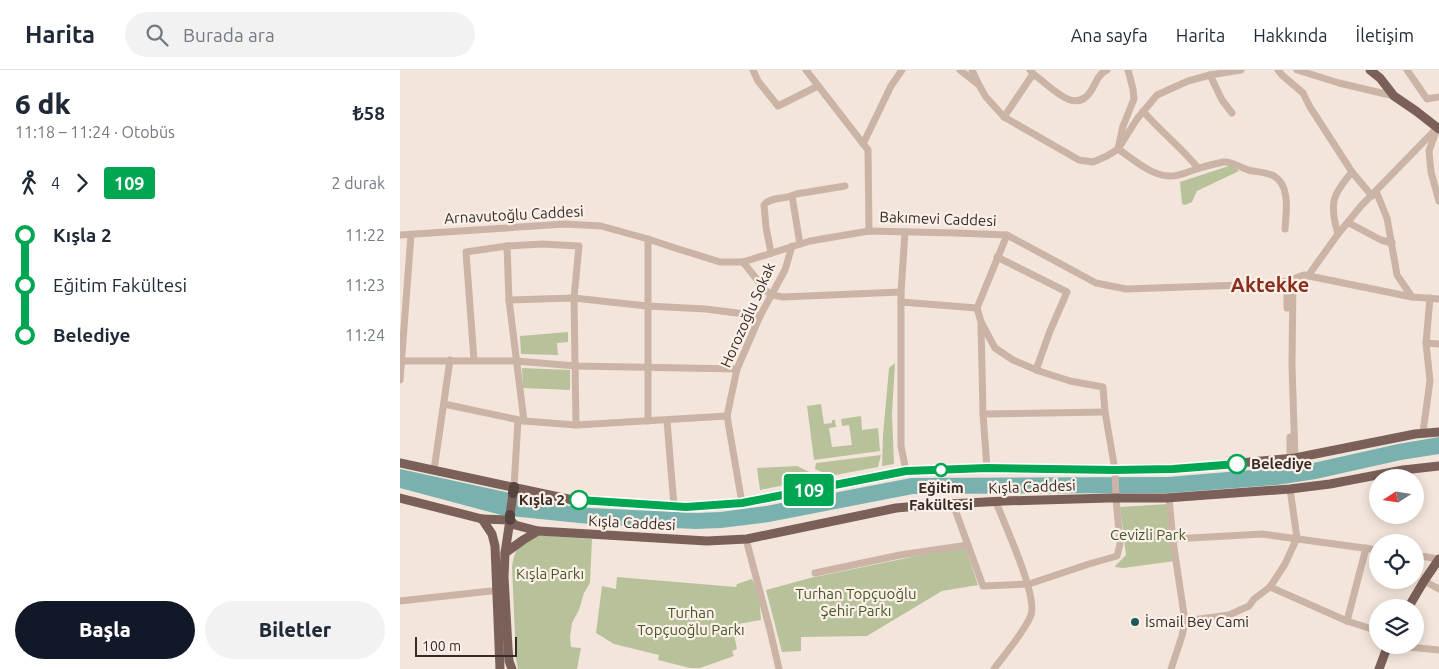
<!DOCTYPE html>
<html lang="tr">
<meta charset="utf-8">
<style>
body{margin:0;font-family:Ubuntu,sans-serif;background:#f2f2f3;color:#1f2937;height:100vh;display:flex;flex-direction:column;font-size:19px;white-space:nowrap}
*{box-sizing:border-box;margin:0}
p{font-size:16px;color:#747a83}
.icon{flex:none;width:28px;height:28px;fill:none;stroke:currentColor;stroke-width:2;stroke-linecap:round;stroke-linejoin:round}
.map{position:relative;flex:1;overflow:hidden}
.panel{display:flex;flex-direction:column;background:#fff;width:400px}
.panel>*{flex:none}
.badge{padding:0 10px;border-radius:4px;font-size:18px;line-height:32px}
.needle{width:32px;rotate:258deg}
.buttons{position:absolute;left:969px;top:399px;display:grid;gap:10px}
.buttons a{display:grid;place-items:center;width:55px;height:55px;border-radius:50%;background:#fff;box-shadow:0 2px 12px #0003;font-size:25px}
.scale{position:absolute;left:15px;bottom:12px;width:102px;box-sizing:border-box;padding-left:5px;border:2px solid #372b27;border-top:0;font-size:14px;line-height:18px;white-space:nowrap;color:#372b27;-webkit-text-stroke:4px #faf0e7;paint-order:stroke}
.map>.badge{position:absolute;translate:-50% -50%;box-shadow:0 0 0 2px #fff}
.legs{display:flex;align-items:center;gap:8px;height:55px;padding:0 15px;font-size:16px}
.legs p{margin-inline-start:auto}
.headline{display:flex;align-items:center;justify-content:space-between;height:85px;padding:0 15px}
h1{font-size:28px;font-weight:800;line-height:38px}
.cta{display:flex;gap:10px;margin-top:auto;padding:10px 15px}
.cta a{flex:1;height:58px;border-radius:30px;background:#111827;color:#fff;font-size:20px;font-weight:800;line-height:58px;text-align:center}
.cta a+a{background:#f2f2f3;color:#1f2937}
ul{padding:0 15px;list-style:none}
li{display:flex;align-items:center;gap:18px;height:50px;font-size:19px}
li i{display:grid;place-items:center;width:8px;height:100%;margin:0 6px;background:currentColor}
li i::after{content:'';width:12px;height:12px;margin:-6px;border:4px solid;border-radius:50%;background:#fff}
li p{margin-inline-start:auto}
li:first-child i{background:linear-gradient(#0000 50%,currentColor 0)}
li:last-child i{background:linear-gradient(currentColor 50%,#0000 0)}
header{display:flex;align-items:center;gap:30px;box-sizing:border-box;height:70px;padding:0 25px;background:#fff;border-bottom:1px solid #e0e1e3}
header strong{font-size:24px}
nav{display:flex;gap:28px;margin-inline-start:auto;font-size:18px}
.search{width:350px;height:45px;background:#f2f2f3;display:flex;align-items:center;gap:12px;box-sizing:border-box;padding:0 18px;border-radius:28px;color:#747a83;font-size:19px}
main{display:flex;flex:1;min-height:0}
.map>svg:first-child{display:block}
</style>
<header>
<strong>Harita</strong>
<div class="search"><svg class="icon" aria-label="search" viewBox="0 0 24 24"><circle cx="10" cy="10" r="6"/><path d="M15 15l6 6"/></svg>Burada ara</div>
<nav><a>Ana sayfa</a><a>Harita</a><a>Hakkında</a><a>İletişim</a></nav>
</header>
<main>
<section class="panel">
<div class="headline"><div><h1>6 dk</h1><p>11:18 – 11:24 · Otobüs</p></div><b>₺58</b></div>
<div class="legs"><svg class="icon" aria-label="walk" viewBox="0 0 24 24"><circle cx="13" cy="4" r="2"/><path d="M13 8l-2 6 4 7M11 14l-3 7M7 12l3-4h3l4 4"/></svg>4<svg class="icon" aria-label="forward" viewBox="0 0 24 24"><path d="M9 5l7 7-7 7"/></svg><b class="badge" style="background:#00a651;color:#fff">109</b><p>2 durak</p></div>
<ul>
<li><i style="color:#00a651"></i><b>Kışla 2</b><p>11:22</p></li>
<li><i style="color:#00a651"></i><span>Eğitim Fakültesi</span><p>11:23</p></li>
<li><i style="color:#00a651"></i><b>Belediye</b><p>11:24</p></li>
</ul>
<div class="cta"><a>Başla</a><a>Biletler</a></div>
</section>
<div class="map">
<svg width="1039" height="599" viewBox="0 0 1039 599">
<rect width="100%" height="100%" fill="#f3e5db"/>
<!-- green -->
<g fill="#b8c29a">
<polygon points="832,95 839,101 797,121 792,132 785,135 782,134 780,112"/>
<polygon points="168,262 168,272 157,273 158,285 121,284 120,266"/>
<polygon points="495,293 492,344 494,394 482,396 483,365 489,298"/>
<polygon points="122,298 170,300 170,320 123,318"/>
<polygon points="421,334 424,354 432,353 432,350 435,350 436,357 429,358 432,377 452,375 449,355 442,356 441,349 461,346 462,360 478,358 480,381 414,390 407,336"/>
<polygon points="481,385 478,397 430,406 415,399 416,393"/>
<polygon points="397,396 422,408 360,420 357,398"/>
<polygon points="768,434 775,491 723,498 715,497 715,496 726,485 720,437"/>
<path d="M137,465L192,469L190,513L184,523L179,540L172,553L170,567L171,577L181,578L177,599H118L116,589L112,497C115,476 119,476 137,465Z"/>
<polygon points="565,476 578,515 542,521 467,566 401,567 401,581 382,582 366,520 410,508"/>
<polygon points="217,507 336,517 337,514 352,509 359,524 361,550 332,555 337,579 332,581 334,586 300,598 290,598 258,590 259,585 214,574 196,563 202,516 216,519"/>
</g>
<!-- water -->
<polygon fill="#79b1af" points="1039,367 1039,384 1001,390 916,409 877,415 769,423 513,424 369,452 321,458 296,459 189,454 101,445 0,418 0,399 169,436 190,438 296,443 320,442 366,436 511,408 768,407 875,398 913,393 998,374"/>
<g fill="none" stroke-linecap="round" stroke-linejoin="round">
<!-- minor -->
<g stroke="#cbb4a6" stroke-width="7">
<polyline points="353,0 358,11 378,36 418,16"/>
<polyline points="406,0 468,80 469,161"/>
<polyline points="560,0 579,15 586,27 604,47 679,90 693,92 707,86 718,79 737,49 757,25 788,11 810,5 841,0"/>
<polyline points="572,0 578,13"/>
<path d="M630,0L633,4C649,14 674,47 691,21C696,13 698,4 707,0"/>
<path d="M728,0L733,19L734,29L723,56L718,79C732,88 750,105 768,106C778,107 787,102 797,99C805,96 814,94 823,92C832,91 839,97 848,100C856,102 866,102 874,106C891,116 886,143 885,159"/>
<polyline points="878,0 882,5 903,23 910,37 952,102 972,126"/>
<polyline points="897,0 939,13 994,26"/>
<polyline points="1007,0 1027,29 1039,27"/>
<polyline points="810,5 822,30 832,43"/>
<path d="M743,41C760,61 781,77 798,98"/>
<polyline points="604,47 633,4"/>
<polyline points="1036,61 1029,81 1031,102 1039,131"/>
<polyline points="463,74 491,16 502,0"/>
<polyline points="976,121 987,148 997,205 1012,227"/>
<polyline points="392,126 400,174"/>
<polyline points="949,153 981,170 992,173"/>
<polyline points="505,162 501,222 501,376 506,401"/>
<path d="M938,164C929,134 932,125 952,102"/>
<polyline points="0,165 165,154 201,156 248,169 272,177 320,192 343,192 410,171 469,161 556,163 607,165 696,213 726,219 843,215 875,213 887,211 904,205 1012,227 1039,229"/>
<polyline points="107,176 109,230 124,351"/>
<path d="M371,183L366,157L364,135C371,126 386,130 396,124L445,116"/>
<polyline points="597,187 667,222 650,261 636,300"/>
<polyline points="343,192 366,221 372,225 383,227 501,222"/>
<polyline points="908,206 938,164 961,136 1037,58"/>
<polyline points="893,209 892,295 895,388"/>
<polyline points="109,230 174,228 247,236 306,239 360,246"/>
<polyline points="501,232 577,238"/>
<polyline points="887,238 887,211"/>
<polyline points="581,255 583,344 587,398"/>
<polyline points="1026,273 1039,274"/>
<polyline points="74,290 66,182 107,176 142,174 179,176 174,228 176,355"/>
<polyline points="2,291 116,291 176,296 337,299"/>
<polyline points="0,310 11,165"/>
<polyline points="44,334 124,351 176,355 327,346"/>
<polyline points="583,344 705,342"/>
<polyline points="248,351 248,169"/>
<polyline points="267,351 274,436"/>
<polyline points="1023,362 1030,311 1026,273 1030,228"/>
<polyline points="890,367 890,389"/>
<polyline points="34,400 50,290"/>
<polyline points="114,417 118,350"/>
<polyline points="769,428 773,471 785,551 782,566 771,599"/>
<polyline points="342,433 327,346 337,299 360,246 385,200 392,176"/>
<polyline points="553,434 583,516 629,514 689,494 717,486 720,474 716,428 715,400 705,342 703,317 670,311 639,301 613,290 595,278 581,252 577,238 607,165"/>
<polyline points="346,469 370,560 379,599"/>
<polyline points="773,469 862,464 978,480"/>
<polyline points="1015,485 1039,489"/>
<polyline points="415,503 500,485 568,475"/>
<polyline points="1024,511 1039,519"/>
<polyline points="870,517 947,551 978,561"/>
<polyline points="0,531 100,520"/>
<polyline points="785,551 829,545 849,536 854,529 870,517 885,494 897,468 890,419"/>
<polyline points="947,551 966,478"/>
<polyline points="988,575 1039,580"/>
<path d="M594,599C605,584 625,561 631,545C638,526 604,453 596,432"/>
</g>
<!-- major -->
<g stroke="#7a6058" stroke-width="9">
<polyline points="970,0 980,8 994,26 1016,41 1039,59"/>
<polyline points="0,393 173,430 286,437 342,433 506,401 587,398 715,400 773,399 895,388 1015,364 1039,362"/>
<polyline points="0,428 82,449 110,450"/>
<polyline points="110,445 113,423"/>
<polyline points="82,449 92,464 95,476 100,599"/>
<polyline points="110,450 115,455 138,461 307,471 347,469 496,438 530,435 604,431 709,428 766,428 848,422 890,419 930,414 1003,400 1039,396"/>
<polyline points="110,450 105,483 104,507 108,578 109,591 112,599"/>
<polyline points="105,483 123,470 138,461"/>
<polyline points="1008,538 1024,511 1039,489"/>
<polyline points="979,599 988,575"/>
</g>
<!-- highway -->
<g stroke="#58443e" stroke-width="10">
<polyline points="113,423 114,417"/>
<polyline points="110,450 110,445"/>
</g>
</g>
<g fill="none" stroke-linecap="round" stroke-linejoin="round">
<!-- line-1 casing -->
<g stroke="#fff" stroke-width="11">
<polyline id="line-1" points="179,430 286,437 342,433 506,401 587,398 715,400 773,399 837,394"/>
</g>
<!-- line-1 -->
<use href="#line-1" stroke="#00a651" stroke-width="8"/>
</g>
<!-- markers -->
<g fill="#fff" stroke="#00a651" stroke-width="2.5">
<circle cx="837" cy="394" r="9"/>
<circle cx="541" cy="400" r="6"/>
<circle cx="179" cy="430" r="9"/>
</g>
<circle fill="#1b5a59" stroke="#faf0e7" stroke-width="2" cx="735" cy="552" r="5"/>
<g text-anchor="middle" stroke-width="4.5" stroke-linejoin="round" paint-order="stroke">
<!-- street labels -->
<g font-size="15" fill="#372b27" stroke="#faf0e7">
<text transform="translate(114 145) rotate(-3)" y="5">Arnavutoğlu Caddesi</text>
<text transform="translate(538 149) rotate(2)" y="5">Bakımevi Caddesi</text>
<text transform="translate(348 245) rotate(-66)" y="5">Horozoğlu Sokak</text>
<text transform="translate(632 417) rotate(-2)" y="5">Kışla Caddesi</text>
<text transform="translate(232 453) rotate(3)" y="5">Kışla Caddesi</text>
</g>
<!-- stop labels -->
<g font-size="15" font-weight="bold" fill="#372b27" stroke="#faf0e7" text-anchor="start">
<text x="851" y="399">Belediye</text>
<text x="541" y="423" text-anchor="middle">Eğitim<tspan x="541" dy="17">Fakültesi</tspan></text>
<text x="165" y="435" text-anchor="end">Kışla 2</text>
</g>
<!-- park labels -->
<g font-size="15" fill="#4a562a" stroke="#faf0e7">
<text x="748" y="470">Cevizli Park</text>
<text x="150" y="509">Kışla Parkı</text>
<text x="456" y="529">Turhan Topçuoğlu<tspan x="456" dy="17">Şehir Parkı</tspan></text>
<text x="291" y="548">Turhan<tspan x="291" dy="17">Topçuoğlu Parkı</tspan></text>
</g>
<!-- poi labels -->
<g font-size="15" fill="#372b27" stroke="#faf0e7" text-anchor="start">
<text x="745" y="557">İsmail Bey Cami</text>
</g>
<!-- district labels -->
<g font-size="20" font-weight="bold" fill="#892e1d" stroke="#faf0e7">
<text x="870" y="222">Aktekke</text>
</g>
</g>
</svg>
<div class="buttons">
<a><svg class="needle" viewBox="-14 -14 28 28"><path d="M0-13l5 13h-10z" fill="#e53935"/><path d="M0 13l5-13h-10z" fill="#747a83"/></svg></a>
<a><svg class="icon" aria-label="locate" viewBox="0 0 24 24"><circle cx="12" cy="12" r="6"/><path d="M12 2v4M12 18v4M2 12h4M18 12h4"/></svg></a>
<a><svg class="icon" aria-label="layers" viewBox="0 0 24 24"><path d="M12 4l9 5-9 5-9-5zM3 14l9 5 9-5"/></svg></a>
</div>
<div class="scale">100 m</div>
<b class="badge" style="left:409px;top:420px;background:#00a651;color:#fff">109</b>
</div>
</main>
